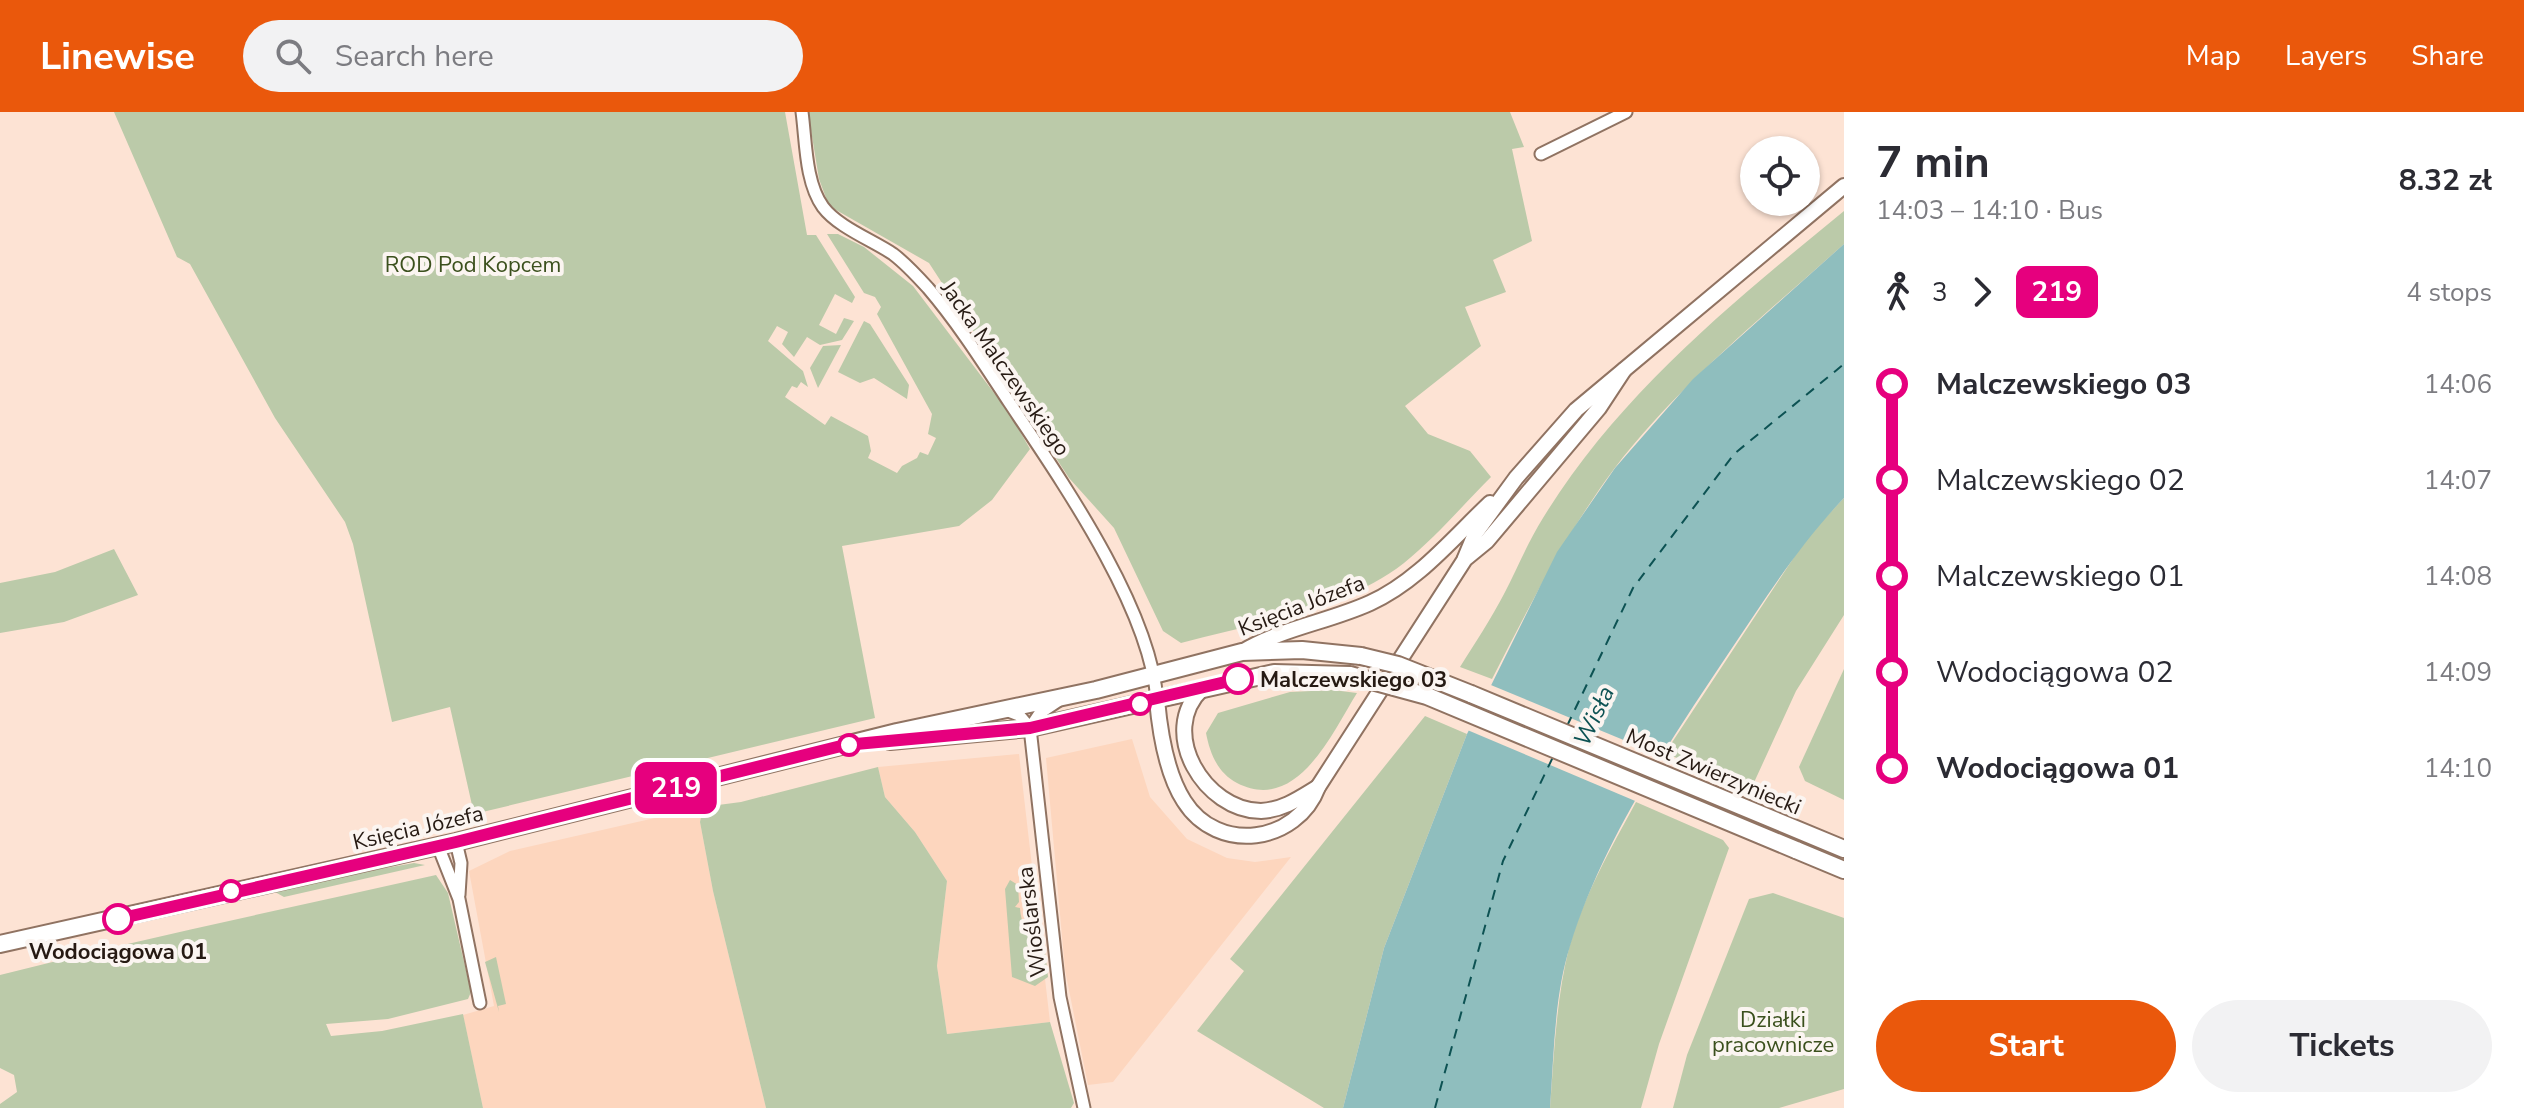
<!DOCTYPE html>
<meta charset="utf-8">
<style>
body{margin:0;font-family:"Nunito Sans",sans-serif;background:#f2f2f3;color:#2b2b33;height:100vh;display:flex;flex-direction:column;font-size:30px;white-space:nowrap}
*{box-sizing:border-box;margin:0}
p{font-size:26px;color:#7c7c81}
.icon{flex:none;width:44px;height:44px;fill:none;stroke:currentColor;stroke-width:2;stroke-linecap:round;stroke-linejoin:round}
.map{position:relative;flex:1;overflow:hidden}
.drawer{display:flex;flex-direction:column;background:#fff;width:680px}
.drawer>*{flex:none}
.badge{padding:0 16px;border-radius:12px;font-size:28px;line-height:52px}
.tools{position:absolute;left:1740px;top:24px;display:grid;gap:16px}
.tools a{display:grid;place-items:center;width:80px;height:80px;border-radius:50%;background:#fff;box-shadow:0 2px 6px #0004;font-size:40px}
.map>.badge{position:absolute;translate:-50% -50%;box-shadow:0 0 0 4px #fff}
.legs{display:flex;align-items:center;gap:12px;height:88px;padding:0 32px;font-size:26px}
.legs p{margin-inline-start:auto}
.summary{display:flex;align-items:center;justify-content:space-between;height:136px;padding:0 32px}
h1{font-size:44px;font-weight:700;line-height:60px}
.button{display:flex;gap:16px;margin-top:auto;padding:16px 32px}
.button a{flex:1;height:92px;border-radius:48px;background:#ea580c;color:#fff;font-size:32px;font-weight:700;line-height:92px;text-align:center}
.button a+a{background:#f2f2f3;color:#2b2b33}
ul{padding:0 32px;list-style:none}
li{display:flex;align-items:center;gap:28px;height:96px;font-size:30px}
li i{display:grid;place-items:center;width:12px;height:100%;margin:0 10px;background:currentColor}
li i::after{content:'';width:20px;height:20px;margin:-10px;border:6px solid;border-radius:50%;background:#fff}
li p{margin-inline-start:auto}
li:first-child i{background:linear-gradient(#0000 50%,currentColor 0)}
li:last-child i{background:linear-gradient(currentColor 50%,#0000 0)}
header{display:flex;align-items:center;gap:48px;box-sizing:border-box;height:112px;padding:0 40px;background:#ea580c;color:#fff}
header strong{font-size:38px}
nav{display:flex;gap:44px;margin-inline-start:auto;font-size:28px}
.search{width:560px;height:72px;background:#f2f2f3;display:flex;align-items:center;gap:20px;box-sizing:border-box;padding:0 28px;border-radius:44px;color:#7c7c81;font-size:30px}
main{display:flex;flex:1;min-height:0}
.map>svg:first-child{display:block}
</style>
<header>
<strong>Linewise</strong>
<div class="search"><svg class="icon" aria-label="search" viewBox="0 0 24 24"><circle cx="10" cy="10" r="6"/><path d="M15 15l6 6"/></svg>Search here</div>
<nav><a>Map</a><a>Layers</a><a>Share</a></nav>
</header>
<main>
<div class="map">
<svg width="1844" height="996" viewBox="0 0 1844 996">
<rect width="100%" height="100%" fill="#fde3d4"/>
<!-- built -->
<g fill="#fdd6be">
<polygon points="1132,627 1150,685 1187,727 1227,746 1255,750 1291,745 1113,970 1088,973 1065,858 1046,646"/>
<polygon points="1019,642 1050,910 947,922 937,854 947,769 915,720 885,685 878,655"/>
<polygon points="703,695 700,710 713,779 766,996 483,996 463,903 494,894 469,759 510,739"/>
</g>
<!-- green -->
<g fill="#bbcaa9">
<polygon points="114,0 785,0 807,123 816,123 855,185 852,191 835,182 819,213 836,222 844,206 854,209 842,228 820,233 807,225 794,245 782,232 788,220 777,214 768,229 803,259 808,275 801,270 797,276 792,274 785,285 825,313 831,304 868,324 871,339 868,346 897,361 902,354 917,346 920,340 928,343 936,326 928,322 932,302 877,202 881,195 875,185 864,181 827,122 838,122 864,135 913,174 1010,302 1030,337 992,388 959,414 842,434 875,606 474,702 450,595 392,610 353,432 345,410 275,306 190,152 177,145"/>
<path d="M808,0H1510L1524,35L1512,37L1532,129L1493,148L1506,180L1465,195L1481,234L1405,294L1428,322L1470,339L1491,365C1463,393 1435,426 1404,451C1342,499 1255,511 1181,531L1163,519L1114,416L1069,366L929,151L829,94L819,67Z"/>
<path d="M1844,99V132C1765,203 1679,272 1614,357C1565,423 1529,495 1492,567L1460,555C1475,531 1491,507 1504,482C1517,457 1528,430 1543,406C1619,282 1733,190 1844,99Z"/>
<polygon points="864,209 870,212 909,273 907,287 874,266 860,271 838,260"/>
<polygon points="841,233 818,276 810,256 823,234"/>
<polygon points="1844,386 1844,503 1796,579 1751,677 1665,641 1808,424"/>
<polygon points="114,437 138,483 64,510 0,521 0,471 55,460"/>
<polygon points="1844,557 1844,688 1805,669 1799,655"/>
<path d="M1333,578L1357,581C1332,621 1297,702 1237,671C1218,661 1210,642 1206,621L1218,601L1290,580Z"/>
<polygon points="1425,604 1467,622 1384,836 1343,996 1324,996 1197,919 1244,859 1230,847"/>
<polygon points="878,655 885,685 915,720 947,769 937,854 947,922 1050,910 1074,991 1071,996 766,996 713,779 700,710 703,695 741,690"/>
<path d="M1636,690L1723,728L1729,736L1659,932L1641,996H1550C1554,943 1556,888 1569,836C1583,785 1611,736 1636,690Z"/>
<polygon points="414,751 425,753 284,785 275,780 318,768"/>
<path d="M436,763L448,781L471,880L468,887L388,907L326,912L331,924L382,919L463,902L483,996H0V992L17,980L14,963L0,956V863C144,826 290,796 436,763Z"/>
<path d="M1010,768L1018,773L1019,790L1015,795L1020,796C1021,811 1026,822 1043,823L1048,865L1035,874L1012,865L1005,777Z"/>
<polygon points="1773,781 1844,806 1844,977 1779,996 1673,996 1687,943 1749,787"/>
<polygon points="496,845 506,892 498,894 499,900 485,850"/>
</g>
<!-- water -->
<path fill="#8fbebe" d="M1844,132V386C1800,432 1767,484 1732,536C1670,629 1603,727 1570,834C1554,885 1554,943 1550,996H1343L1384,836L1467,622L1557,440L1615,356L1693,267Z"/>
<!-- pier -->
<polygon fill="#fde3d4" points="1486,571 1667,646 1640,691 1465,617"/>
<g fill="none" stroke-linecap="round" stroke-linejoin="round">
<!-- ferry -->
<g stroke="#0d5253" stroke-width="2" stroke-dasharray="10 8" stroke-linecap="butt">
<polyline points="1567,614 1633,476 1734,342 1844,252"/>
<polyline points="1435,996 1503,749 1553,645"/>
</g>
<!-- minor casing -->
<g stroke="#907362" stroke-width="15">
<g id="minor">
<path d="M802,0C806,29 805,70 823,95C838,115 872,128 893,142C905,151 918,165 928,176C958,211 984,252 1009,290C1061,368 1150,495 1157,588"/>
<polyline points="1541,42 1626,0"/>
<polyline points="1006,598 1019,603 1030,616 1060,885 1084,996"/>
<polyline points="1030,616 1040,601 1058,589"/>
<polyline points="456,730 461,751 459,783"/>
<polyline points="438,734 459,787 480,891"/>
</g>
</g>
<!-- tertiary casing -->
<g stroke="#907362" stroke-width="18">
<g id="tertiary">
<polyline points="1465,446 1475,422 1516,366 1576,298 1844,74"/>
<path d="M1242,540C1282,516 1328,510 1370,491C1417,470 1453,426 1490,391"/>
<path d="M1202,577C1157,620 1205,699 1261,699C1283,698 1300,686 1318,675"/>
<path d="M1157,588C1160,621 1166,661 1184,689C1218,743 1297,731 1318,675L1465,447L1487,429L1599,296L1624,258"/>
</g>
</g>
<!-- secondary casing -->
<g stroke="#907362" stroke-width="20">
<g id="secondary">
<polyline points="1471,582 1844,737"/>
<polyline points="890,629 1030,616 1274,561 1350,563"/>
<polyline points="1796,738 1844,758"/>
<polyline points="0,832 456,730 897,620 1096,578 1242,540 1302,538 1361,544"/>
</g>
</g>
<!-- minor -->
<use href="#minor" stroke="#fff" stroke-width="11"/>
<!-- tertiary -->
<use href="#tertiary" stroke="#fff" stroke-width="14"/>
<!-- secondary -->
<use href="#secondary" stroke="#fff" stroke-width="16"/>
<!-- secondary-bridge casing -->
<g stroke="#907362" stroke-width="20" stroke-linecap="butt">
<g id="secondary-bridge">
<polyline points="1361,544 1398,553 1471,582"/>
<polyline points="1350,563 1427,584 1796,738"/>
</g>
</g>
<!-- secondary-bridge -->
<use href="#secondary-bridge" stroke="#fff" stroke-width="16"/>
</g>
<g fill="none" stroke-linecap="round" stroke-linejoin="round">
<!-- line-1 casing -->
<g stroke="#fff" stroke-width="18">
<polyline id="line-1" points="118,807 456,730 845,633 1030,616 1238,567"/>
</g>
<!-- line-1 -->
<use href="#line-1" stroke="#e6007e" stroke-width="12"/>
</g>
<!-- markers -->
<g fill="#fff" stroke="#e6007e" stroke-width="4">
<circle cx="1238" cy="567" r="14"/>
<circle cx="1140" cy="592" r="10"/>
<circle cx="849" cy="633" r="10"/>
<circle cx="231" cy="779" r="10"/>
<circle cx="118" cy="807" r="14"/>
</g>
<g text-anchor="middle" stroke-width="8" stroke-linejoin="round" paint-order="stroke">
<!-- park labels -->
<g font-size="22" fill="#3b501d" stroke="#fbf5f1">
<text x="473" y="160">ROD Pod Kopcem</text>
<text x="1773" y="915">Działki<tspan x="1773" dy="25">pracownicze</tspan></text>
</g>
<!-- street labels -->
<g font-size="22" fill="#261a13" stroke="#fbf5f1">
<text transform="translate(1006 256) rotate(55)" y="8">Jacka Malczewskiego</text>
<text transform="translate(1301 493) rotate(-21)" y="8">Księcia Józefa</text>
<text transform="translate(1714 659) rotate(23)" y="8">Most Zwierzyniecki</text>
<text transform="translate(418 715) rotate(-13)" y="8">Księcia Józefa</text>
<text transform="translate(1031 810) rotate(-97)" y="8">Wioślarska</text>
</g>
<!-- stop labels -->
<g font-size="22" font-weight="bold" fill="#261a13" stroke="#fbf5f1" text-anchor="start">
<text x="1260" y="575">Malczewskiego 03</text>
<text x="118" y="847" text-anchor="middle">Wodociągowa 01</text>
</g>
<!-- water labels -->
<g font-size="24" font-style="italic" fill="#0d5253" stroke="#fbf5f1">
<text transform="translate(1594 604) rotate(-65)" y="8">Wisła</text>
</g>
</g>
</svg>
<div class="tools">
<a><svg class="icon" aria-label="locate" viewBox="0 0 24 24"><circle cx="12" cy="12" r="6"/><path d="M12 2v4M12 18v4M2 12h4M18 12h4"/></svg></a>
</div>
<b class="badge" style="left:676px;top:676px;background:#e6007e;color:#fff">219</b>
</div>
<section class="drawer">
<div class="summary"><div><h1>7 min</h1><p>14:03 – 14:10 · Bus</p></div><b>8.32 zł</b></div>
<div class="legs"><svg class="icon" aria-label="walk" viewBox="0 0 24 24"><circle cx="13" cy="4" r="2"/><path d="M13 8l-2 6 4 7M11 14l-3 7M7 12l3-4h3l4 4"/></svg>3<svg class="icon" aria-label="forward" viewBox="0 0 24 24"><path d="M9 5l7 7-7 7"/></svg><b class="badge" style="background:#e6007e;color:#fff">219</b><p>4 stops</p></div>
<ul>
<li><i style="color:#e6007e"></i><b>Malczewskiego 03</b><p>14:06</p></li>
<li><i style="color:#e6007e"></i><span>Malczewskiego 02</span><p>14:07</p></li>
<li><i style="color:#e6007e"></i><span>Malczewskiego 01</span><p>14:08</p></li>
<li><i style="color:#e6007e"></i><span>Wodociągowa 02</span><p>14:09</p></li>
<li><i style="color:#e6007e"></i><b>Wodociągowa 01</b><p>14:10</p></li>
</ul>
<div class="button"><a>Start</a><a>Tickets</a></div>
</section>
</main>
